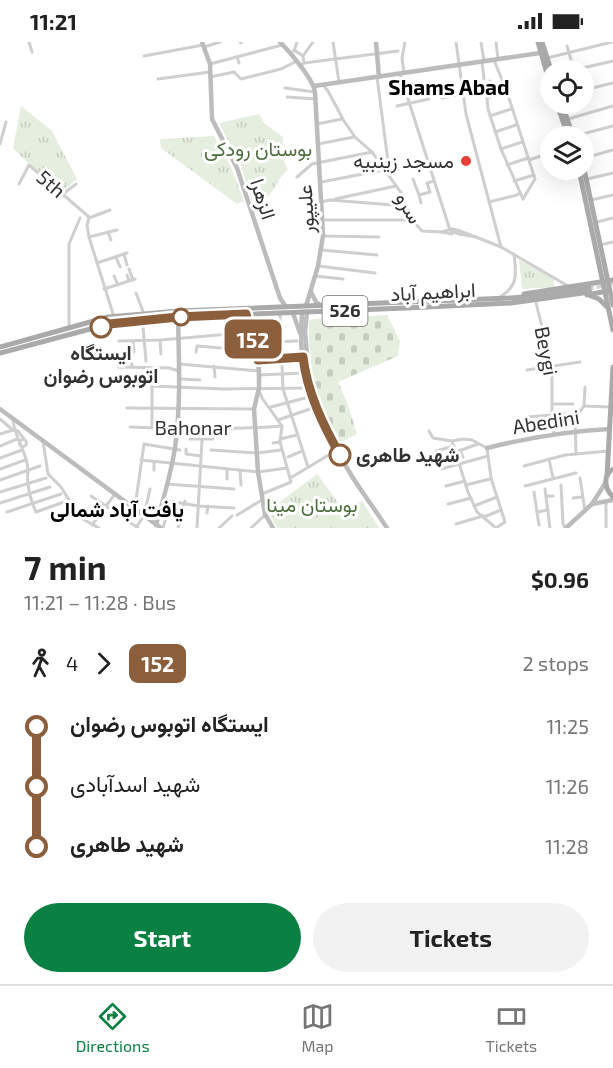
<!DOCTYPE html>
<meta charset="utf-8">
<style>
body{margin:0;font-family:"Exo 2",Vazirmatn,sans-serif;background:#f2f2f2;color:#222;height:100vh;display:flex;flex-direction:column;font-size:22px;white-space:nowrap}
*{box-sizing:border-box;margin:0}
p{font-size:20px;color:#767676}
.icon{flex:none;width:33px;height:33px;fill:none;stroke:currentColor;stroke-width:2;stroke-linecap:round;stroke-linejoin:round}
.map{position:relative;height:486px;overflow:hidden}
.drawer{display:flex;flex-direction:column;background:#fff;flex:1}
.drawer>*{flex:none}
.badge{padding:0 12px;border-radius:9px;font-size:21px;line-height:39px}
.buttons{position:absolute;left:540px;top:18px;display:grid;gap:12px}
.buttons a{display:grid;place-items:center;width:54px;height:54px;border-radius:50%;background:#fff;box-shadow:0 6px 24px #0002;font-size:30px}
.map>.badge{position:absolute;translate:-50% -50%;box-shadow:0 0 0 3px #fff}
.legs{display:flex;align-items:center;gap:9px;height:66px;padding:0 24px;font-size:20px}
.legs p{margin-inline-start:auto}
.headline{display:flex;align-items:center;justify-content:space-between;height:102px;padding:0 24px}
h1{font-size:33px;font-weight:700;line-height:45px}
.button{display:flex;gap:12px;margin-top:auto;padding:12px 24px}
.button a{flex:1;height:69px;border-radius:36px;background:#0b8043;color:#fff;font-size:24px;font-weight:700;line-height:69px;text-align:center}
.button a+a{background:#f2f2f2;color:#222}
ul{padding:0 24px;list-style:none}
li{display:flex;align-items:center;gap:21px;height:60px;font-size:22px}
li i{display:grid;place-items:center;width:9px;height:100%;margin:0 8px;background:currentColor}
li i::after{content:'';width:15px;height:15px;margin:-8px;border:4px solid;border-radius:50%;background:#fff}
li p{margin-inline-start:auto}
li:first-child i{background:linear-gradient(#0000 50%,currentColor 0)}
li:last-child i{background:linear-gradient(currentColor 50%,#0000 0)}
.status{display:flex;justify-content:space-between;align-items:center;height:42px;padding:0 30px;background:#fff;direction:ltr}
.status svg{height:16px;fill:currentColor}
.menu{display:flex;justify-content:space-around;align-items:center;height:84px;border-top:2px solid #e0e0e0;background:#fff;font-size:16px;color:#767676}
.menu a{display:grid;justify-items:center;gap:3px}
.menu .on{color:#0b8043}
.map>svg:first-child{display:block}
</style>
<div class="status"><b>11:21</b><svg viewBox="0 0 49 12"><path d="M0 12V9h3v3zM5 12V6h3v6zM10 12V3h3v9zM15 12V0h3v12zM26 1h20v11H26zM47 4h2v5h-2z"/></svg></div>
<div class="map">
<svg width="613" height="486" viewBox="0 0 613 486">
<defs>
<pattern id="cemetery-stones" width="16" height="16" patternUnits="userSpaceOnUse" patternTransform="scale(1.5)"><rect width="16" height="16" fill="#e6eee0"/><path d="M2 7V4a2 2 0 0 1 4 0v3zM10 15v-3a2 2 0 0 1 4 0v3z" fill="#c6cdc1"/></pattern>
<pattern id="park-tufts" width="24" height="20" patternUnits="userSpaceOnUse" patternTransform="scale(1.5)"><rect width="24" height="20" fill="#e6eee0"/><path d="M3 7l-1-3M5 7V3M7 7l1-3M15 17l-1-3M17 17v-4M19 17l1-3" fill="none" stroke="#c6cdc1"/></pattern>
</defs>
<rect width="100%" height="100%" fill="#fff"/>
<!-- cemetery -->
<polygon fill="url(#cemetery-stones)" points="387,273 400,299 398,314 338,340 348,363 357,392 340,401 314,350 309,299 309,279 313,277"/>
<!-- park -->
<g fill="url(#park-tufts)">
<polygon points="21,64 52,89 77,137 62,150 28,121 13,106"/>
<path d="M259,72L265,82L283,95L282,115L288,128C278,135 276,147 267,155C264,158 258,159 253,161L240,121L219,81Z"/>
<polygon points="214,94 230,123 244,159 237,162 161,106 160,97"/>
<polygon points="519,218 554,237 554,245 522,247"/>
<polygon points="317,432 345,470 362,459 379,486 277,486 268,469"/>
</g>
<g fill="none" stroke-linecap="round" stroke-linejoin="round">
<!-- primary-tunnel -->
<polyline stroke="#d6d6d6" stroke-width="5" stroke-dasharray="5 2.5" stroke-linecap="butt" points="589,246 613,241"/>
<!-- street -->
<g stroke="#cfcfcf" stroke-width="3">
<polyline points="29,0 32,10"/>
<polyline points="240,0 241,1"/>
<polyline points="333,0 339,40"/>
<polyline points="456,0 466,72 501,205"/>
<polyline points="481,0 484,19"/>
<polyline points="496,0 498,17"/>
<polyline points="567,4 574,28"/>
<polyline points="204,5 220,0"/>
<polyline points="294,8 303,14 304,21"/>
<polyline points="294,9 297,0"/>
<polyline points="144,14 203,3"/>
<polyline points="303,14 313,0"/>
<polyline points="237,15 239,21"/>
<polyline points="547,16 612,0"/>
<polyline points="494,18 507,50 535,137 523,157"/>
<polyline points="482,20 484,37"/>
<polyline points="210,22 282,3"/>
<polyline points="300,24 304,21 398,9"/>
<polyline points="574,28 613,19"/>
<polyline points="404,31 402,16 405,0"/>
<polyline points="400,32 450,188"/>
<polyline points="210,35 234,30 241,37 281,27 297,19"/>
<polyline points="377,35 390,135"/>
<polyline points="158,37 210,30"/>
<polyline points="490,39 487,56 488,67 501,107 523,157"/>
<polyline points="323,43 328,49 344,79 355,95 372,110 402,152 407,170 412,178 422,189 442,190"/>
<polyline points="285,46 315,50"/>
<polyline points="584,48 613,41"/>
<polyline points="287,55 316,57"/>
<polyline points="442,56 463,52"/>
<polyline points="487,56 507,50"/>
<polyline points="397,64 429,57"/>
<polyline points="490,74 511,67"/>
<polyline points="568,77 613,64"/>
<polyline points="317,82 342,77"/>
<polyline points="495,90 516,83"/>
<polyline points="575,94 613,84"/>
<polyline points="0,102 6,80"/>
<polyline points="318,102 354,95"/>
<polyline points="501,107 522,100"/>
<polyline points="584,116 613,108"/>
<polyline points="529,118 550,111"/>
<polyline points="507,123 528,116"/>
<polyline points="297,135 312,122 372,110"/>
<polyline points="413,137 419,153 430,150 427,141 434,139"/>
<polyline points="587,137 613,131"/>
<polyline points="514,139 534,133"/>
<polyline points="321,140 384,128"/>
<polyline points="19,142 29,123 89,175"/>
<polyline points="63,152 76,142"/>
<polyline points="419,153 421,161"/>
<polyline points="335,157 396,144"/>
<polyline points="591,158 613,153"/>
<polyline points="321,160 330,158 406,164"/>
<polyline points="489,160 517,153 520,151"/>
<polyline points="89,176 87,183 89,195 114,275"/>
<polyline points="89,176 110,168"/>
<polyline points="322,178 412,178"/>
<polyline points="597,180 613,176"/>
<polyline points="452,187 442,190 452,192"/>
<polygon points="453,187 460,189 460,192 452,190"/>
<polyline points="108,190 111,198"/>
<polyline points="459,192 476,195 460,189"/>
<polyline points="324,194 379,195"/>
<polyline points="89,195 117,188"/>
<polyline points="476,195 501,205 568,244"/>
<polyline points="600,203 613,200"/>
<polyline points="321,208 377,213"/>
<polyline points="124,212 127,223"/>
<polyline points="116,215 120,225"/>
<polyline points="97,221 127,211"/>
<polyline points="318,224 375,231"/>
<polyline points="129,227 133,238"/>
<polyline points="127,233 129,239"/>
<polyline points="114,234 118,243"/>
<polyline points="315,234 343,237"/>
<polyline points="104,247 135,237"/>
<polyline points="136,251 144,272"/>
<path d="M500,255C519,243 516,232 514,212"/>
<polyline points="536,261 552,324 552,375 554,392"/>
<polyline points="280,272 283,347 308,425"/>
<polyline points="143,285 146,319"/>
<polyline points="69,286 69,202 80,176"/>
<polyline points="230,292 232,299"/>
<polyline points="160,298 161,312"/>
<polyline points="119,299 161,298 230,292 251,293"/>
<polyline points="133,299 134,310"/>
<polyline points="271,300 297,299"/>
<polyline points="255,301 266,301"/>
<polyline points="196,310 197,304 256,309"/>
<polyline points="230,313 230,307"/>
<polyline points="120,316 131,316 132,325"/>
<polyline points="258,318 303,315"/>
<polyline points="179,322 259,329"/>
<polyline points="214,324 215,335"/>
<polyline points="119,325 169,326 179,329"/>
<polyline points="152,326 152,386"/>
<polyline points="527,328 580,320"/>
<polyline points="258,333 304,331"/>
<polyline points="179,337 200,338"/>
<polyline points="152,344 224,347 309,346"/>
<polyline points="259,348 262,356 282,384 280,400 291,440 262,452"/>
<polyline points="552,362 573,362"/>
<polyline points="584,364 609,365"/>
<polyline points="271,365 305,356"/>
<polyline points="127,366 254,367"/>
<polyline points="526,375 567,372"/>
<polyline points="0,377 13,388 0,392"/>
<path d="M13,377C14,396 27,409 28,428C28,432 27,437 28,442C29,452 32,461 36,470L64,460"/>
<polyline points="278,378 310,367"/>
<path d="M130,385C180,387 231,388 282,384"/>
<polyline points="13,388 18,389 24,397"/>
<polyline points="429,389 433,396 452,399 463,397 472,398 487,406 491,436 505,480 496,486 477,470 468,450 452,399"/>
<polyline points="190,397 213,397"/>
<polyline points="280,397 297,393"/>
<circle cx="23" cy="401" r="3.5"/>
<polyline points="43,399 48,432 61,445 76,469 78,474"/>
<polyline points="273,401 280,400"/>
<polyline points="0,404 17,397"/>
<polyline points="186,407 186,412 201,414"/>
<polyline points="211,408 257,411 281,408"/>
<polyline points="460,408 463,415"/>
<polyline points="436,409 454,404"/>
<polyline points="456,410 478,402"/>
<polyline points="576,412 575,376 584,364 585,345"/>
<polyline points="288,415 302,409"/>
<polyline points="0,416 22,408"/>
<polyline points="549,417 553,436"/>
<polyline points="141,418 258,430 287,426"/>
<polyline points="524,424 565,413 608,409"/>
<polyline points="0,427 25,418"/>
<polyline points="227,427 227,437"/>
<polyline points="441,427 488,414"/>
<polyline points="154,428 154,420"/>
<polyline points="240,429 241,443"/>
<polyline points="292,435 337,408"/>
<polyline points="580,436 585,469"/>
<polyline points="0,438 40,424"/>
<polyline points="167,442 234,447"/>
<polyline points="466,443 490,437"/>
<polyline points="561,443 563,482 565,485"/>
<polyline points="446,444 465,439"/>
<polyline points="525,444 576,431"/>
<polyline points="545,447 550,486"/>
<polyline points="0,450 46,436"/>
<polyline points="534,450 537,470 548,468"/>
<polyline points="91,454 138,486"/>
<polyline points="546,454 553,454"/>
<polyline points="573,456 582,455"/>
<polyline points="163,458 198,464 234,466"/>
<polyline points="0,461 50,445"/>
<polyline points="448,462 471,456"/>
<polyline points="474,464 497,455"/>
<polyline points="135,465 144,402 180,408"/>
<polyline points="7,470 61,452"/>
<polyline points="537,470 539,483"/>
<polyline points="207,471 208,464"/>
<polyline points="237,473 262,458"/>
<polyline points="484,475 501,468"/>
<polyline points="81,476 99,486"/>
<polyline points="456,482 483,474"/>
<polyline points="92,483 115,452"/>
<polyline points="137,484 144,474 150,447"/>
<polyline points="163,486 165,479"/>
<polyline points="178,486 185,459"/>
<polyline points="197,486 202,398"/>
<polyline points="219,486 232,474"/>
<polyline points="251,486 265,473"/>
<polyline points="606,486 606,459"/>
</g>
<!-- secondary -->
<g stroke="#bcbcbc" stroke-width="4.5">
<polyline points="202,0 210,22 212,77 237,126 280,256 286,265"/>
<path d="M280,0C290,10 313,37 315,50L323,194L318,224L306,264"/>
<polyline points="376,0 379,35"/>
<polyline points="314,44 540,11"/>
<polyline points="311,250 316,260 320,263"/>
<polyline points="244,266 255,301 259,329 259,346 254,367 258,430 265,472 273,486"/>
<path d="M302,270C301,288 300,309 304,326C314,364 332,402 353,436C364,453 376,469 387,486"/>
<polyline points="293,271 300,291"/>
<polyline points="306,331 308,325 305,290 307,270"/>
<polyline points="0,367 161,486"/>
<path d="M487,406C527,396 568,389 610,387"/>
<polyline points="592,462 613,458"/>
<path d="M156,483C163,458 171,432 175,406C181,363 179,318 178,275"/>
<polyline points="566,486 592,462 606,440"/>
</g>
<!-- primary -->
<g stroke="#aaa" stroke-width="5">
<polyline points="538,0 550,42"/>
<polyline points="542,0 551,28"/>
<polyline points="557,62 568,94"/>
<polyline points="562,62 573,94"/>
<polyline points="584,127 613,263"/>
<polyline points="579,128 613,288"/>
<polyline points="524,252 613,238"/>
<polyline points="587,253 607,249"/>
<polyline points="591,254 599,257 607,265"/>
<polyline points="0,305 108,275 144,272 178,269 511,256 548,253 589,246"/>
<polyline points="0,311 109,282 178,275 406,266 511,261 590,250"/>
<path d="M613,427C602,434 605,447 613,455"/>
<polyline points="607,434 613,325"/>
</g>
</g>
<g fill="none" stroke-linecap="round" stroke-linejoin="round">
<!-- line-1 casing -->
<g stroke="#fff" stroke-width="14">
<path id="line-1" d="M101,285L109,282L178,275L246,272L258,318L303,315C307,350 323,383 340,413"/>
</g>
<!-- line-1 -->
<use href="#line-1" stroke="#8b5e3c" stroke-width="9"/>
</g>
<!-- markers -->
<circle fill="#e63f37" stroke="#fff" stroke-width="2" cx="466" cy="119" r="6"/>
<g fill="#fff" stroke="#8b5e3c" stroke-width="3">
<circle cx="181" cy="275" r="8"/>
<circle cx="101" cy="285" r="10"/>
<circle cx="340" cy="413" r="10"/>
</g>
<g text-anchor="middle" stroke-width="6" stroke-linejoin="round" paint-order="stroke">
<!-- shield labels -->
<rect fill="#fff" stroke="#707070" stroke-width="1.5" x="322.5" y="254" width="45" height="30" rx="4.5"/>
<g font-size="18" font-weight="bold" fill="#323232">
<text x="345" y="275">526</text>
</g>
<!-- park labels -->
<g font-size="20" fill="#4f6e3e" stroke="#fff">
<text x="258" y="114">بوستان رودکی</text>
<text x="312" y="470">بوستان مینا</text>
</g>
<!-- poi labels -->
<g font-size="20" fill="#323232" stroke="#fff" text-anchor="end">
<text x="454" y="126">مسجد زینبیه</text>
</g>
<!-- street labels -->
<g font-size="20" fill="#323232" stroke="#fff">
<text transform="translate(51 142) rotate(41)" y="7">5th</text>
<text transform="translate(263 157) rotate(72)" y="7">الزهرا</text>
<text transform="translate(409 166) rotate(60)" y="7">سرو</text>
<text transform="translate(306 167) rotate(-93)" y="7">علیپور</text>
<text transform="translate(433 250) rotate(-3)" y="7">ابراهیم آباد</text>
<text transform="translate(546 309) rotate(79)" y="7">Beygi</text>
<text transform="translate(546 380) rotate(-9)" y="7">Abedini</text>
<text x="193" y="393">Bahonar</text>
</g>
<!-- stop labels -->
<g font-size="20" font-weight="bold" fill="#323232" stroke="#fff">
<text x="101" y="318">ایستگاه<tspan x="101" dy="23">اتوبوس رضوان</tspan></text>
<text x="356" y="420" text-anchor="start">شهید طاهری</text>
</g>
<!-- neighbourhood labels -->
<g font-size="21" font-weight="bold" fill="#000" stroke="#fff">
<text x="449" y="53">Shams Abad</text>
<text x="117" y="475">یافت آباد شمالی</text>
</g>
</g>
</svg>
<div class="buttons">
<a><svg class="icon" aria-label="locate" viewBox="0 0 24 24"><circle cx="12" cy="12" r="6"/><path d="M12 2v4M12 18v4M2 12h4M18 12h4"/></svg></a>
<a><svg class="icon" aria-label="layers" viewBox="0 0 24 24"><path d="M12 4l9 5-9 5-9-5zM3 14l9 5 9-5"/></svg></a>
</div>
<b class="badge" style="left:253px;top:297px;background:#8b5e3c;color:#fff">152</b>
</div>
<section class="drawer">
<div class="headline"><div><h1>7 min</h1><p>11:21 – 11:28 · Bus</p></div><b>$0.96</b></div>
<div class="legs"><svg class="icon" aria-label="walk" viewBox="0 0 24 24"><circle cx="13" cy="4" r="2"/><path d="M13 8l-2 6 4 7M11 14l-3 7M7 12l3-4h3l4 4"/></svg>4<svg class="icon" aria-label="forward" viewBox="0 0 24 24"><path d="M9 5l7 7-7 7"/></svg><b class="badge" style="background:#8b5e3c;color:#fff">152</b><p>2 stops</p></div>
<ul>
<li><i style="color:#8b5e3c"></i><b>ایستگاه اتوبوس رضوان</b><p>11:25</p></li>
<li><i style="color:#8b5e3c"></i><span>شهید اسدآبادی</span><p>11:26</p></li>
<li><i style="color:#8b5e3c"></i><b>شهید طاهری</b><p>11:28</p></li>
</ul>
<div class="button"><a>Start</a><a>Tickets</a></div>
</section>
<nav class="menu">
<a class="on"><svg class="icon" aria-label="directions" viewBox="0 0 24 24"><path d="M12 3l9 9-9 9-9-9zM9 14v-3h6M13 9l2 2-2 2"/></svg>Directions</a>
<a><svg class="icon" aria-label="map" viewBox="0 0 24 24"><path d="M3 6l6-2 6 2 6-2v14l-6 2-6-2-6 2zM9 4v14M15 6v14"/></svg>Map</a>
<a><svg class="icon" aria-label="tickets" viewBox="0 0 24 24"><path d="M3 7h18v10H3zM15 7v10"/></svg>Tickets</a>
</nav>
